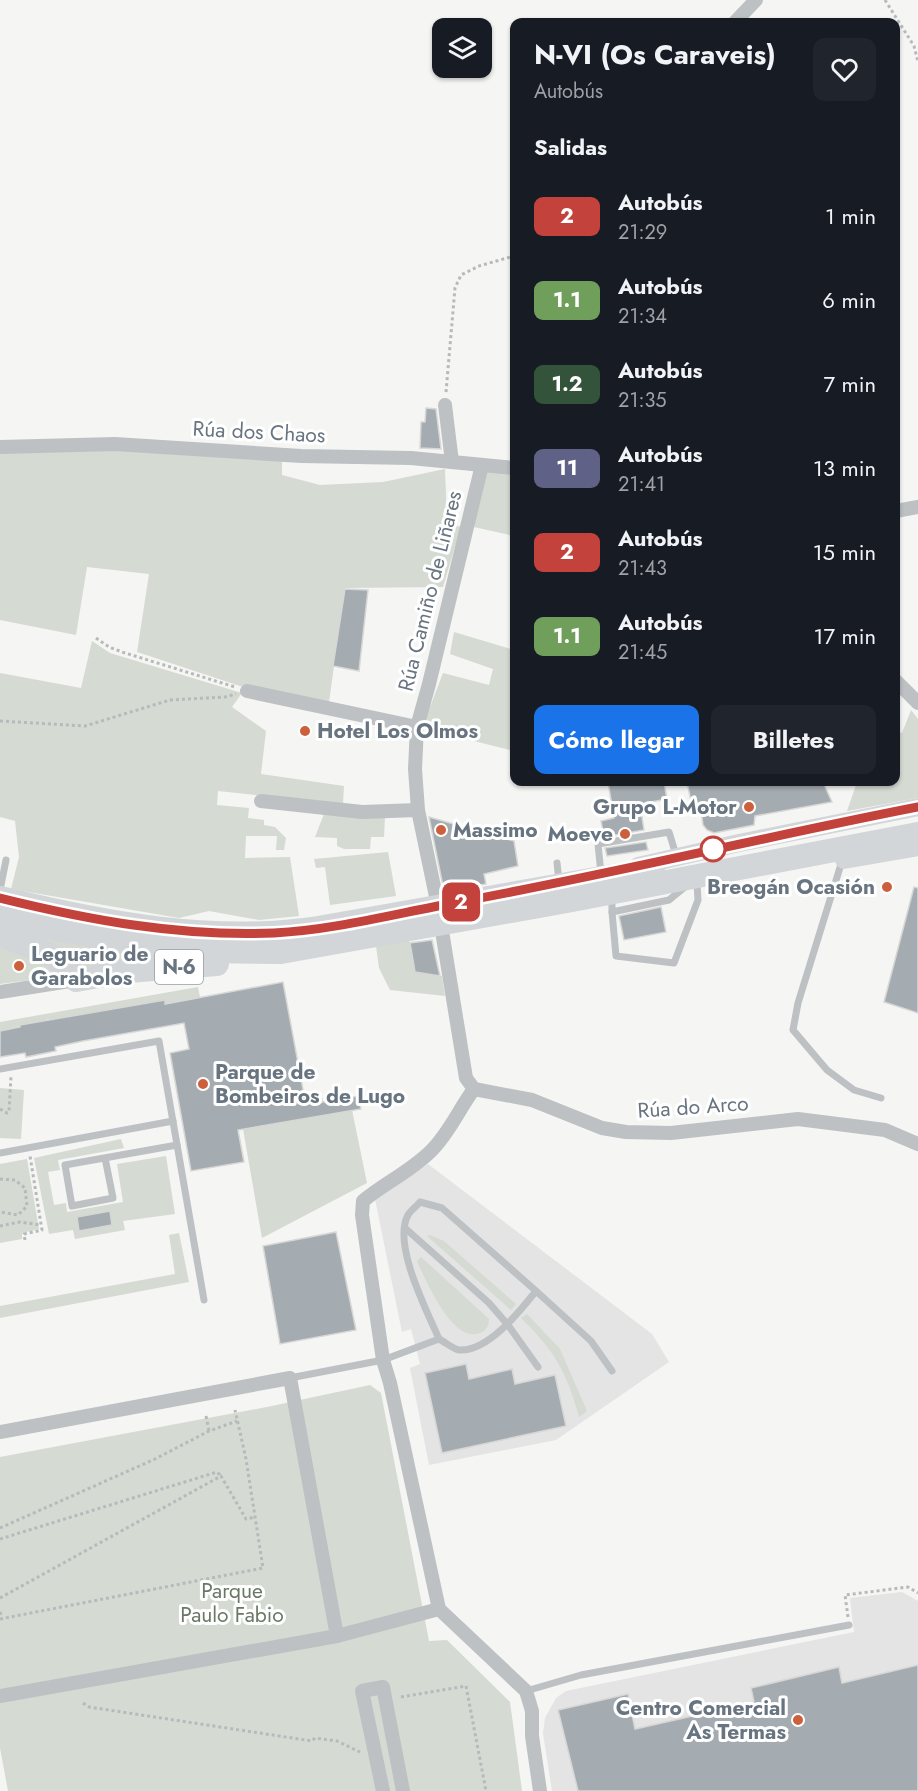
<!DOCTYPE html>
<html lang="es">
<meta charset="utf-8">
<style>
body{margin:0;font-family:Jost,sans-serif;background:#20242c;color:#f1f3f6;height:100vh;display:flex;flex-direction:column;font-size:22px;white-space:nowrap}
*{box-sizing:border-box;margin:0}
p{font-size:20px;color:#9ea1a6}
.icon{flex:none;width:33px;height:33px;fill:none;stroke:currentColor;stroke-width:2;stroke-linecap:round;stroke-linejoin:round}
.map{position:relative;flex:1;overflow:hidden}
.panel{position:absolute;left:510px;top:18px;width:390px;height:768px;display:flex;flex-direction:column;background:#171b24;border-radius:12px;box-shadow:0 2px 4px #0004}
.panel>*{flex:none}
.badge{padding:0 12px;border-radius:9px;font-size:21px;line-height:39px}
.controls{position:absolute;left:432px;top:18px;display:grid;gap:12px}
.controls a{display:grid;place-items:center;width:60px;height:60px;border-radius:12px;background:#171b24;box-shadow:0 2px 4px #0004;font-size:30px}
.map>.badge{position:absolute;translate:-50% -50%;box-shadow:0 0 0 3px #fff}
h2{padding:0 24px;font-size:22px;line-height:54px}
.round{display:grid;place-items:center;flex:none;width:63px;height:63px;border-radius:12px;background:#20242c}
.head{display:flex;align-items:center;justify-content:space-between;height:102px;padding:0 24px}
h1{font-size:28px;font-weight:700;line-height:45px}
.action{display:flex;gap:12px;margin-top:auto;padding:12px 24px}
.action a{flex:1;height:69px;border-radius:12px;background:#1a73e8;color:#fff;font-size:24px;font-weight:700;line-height:69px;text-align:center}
.action a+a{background:#20242c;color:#f1f3f6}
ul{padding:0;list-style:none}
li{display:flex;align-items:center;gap:18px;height:84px;padding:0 24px}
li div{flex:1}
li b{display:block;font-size:22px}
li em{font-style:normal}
li .badge{min-width:66px;font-weight:700;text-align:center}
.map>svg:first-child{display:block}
</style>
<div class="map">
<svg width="918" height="1791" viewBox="0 0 918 1791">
<rect width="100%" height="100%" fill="#f5f5f3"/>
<!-- built -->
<g fill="#e3e4e3">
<polygon points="428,1164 652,1334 669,1362 556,1440 429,1465 410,1368 420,1364 411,1329 402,1332 375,1199"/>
<polygon points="902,1592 918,1601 918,1791 552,1791 543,1733 545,1718 556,1698 566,1691 854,1632 850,1598"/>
</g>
<!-- green -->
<g fill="#d5dad2">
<polygon points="108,450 282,459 282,475 320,485 383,482 445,469 447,522 461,527 443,587 345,588 329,702 243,687 137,652 149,574 87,567 76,635 0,620 0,452"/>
<polygon points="485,469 514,469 514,536 474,527"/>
<polygon points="454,632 514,650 514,751 422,728 443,673 489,685 493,669 450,654"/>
<polygon points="92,641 110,653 242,693 232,707 266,731 261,774 344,786 343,804 218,791 217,805 249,808 248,818 264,820 264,825 275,827 286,838 284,850 276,850 277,836 246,836 245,858 290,857 299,916 259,920 209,911 179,918 11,889 19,857 15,821 0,817 0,673 81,688"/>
<polygon points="911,710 918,719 918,798 847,811 857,782 896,782 896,731 902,733"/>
<polygon points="324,814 385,816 384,837 371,837 370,849 344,849 337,846 337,838 315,837"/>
<polygon points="388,852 396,896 330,905 325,867 316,868 314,859"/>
<polygon points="38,937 156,958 86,971"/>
<polygon points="409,940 415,972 442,976 445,996 390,990 379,968 376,946"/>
<polygon points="0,942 39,959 55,971 54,977 0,984"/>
<polygon points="198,987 200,997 165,1004 165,1001 50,1021 49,1019 0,1031 0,1022"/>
<polygon points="0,1088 24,1090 21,1139 0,1138"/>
<polygon points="352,1110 367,1183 262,1238 243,1129"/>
<polygon points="121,1139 124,1148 58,1160 60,1170 48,1172 54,1205 66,1203 67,1212 123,1202 117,1164 166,1156 175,1214 123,1221 125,1230 75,1239 73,1230 49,1234 34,1158"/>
<polygon points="27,1159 39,1229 22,1233 22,1239 0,1243 0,1164"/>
<polygon points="179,1233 189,1282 0,1318 0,1306 175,1274 169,1235"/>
<polygon points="430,1235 444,1241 516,1304 511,1310 427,1236"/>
<path d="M421,1257L489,1319C489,1325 486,1331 480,1333C453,1344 427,1282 418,1264L417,1261Z"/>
<path d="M527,1314L560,1349L587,1411L579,1417C567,1372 554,1350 521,1318Z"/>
<polygon points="370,1385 381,1393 429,1641 447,1640 510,1702 522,1791 8,1791 0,1748 0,1457 272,1406"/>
</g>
<!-- building -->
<g fill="#a5acb1" stroke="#d7d7d5" stroke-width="1.5">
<polygon points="426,408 436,409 441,449 420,448 421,422 425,422"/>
<polygon points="345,589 368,590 359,671 333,666"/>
<polygon points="608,782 664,782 667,799 640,804 644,830 604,837 601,821 614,818"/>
<polygon points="687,782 823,782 832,802 755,816 754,825 714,833 707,830 703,825 701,811 693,811"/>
<polygon points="429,817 514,841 518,866 484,874 486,884 444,891"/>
<polygon points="646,842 648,850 607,856 605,848"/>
<polygon points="914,887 918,888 918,1013 884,1002"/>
<polygon points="661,907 666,932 624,940 619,916"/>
<polygon points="432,940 440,976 415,972 410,943"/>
<polygon points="283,982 304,1095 310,1094 311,1102 322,1099 322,1102 358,1096 361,1109 238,1130 244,1162 191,1171 170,1053 189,1049 184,1023 83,1041 55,1047 56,1051 26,1057 25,1053 0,1057 0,1031 20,1027 20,1025 165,1000 165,1004"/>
<polygon points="110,1211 112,1225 79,1231 77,1217"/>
<polygon points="336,1232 356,1330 280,1344 263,1246"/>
<polygon points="466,1364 469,1379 512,1369 515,1384 555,1375 566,1426 442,1453 425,1373"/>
<polygon points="918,1665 918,1791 578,1791 558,1710 628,1694 635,1729 754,1702 751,1688 839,1667 842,1683"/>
</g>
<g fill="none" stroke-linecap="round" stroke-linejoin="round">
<!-- path -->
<g stroke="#b7babc" stroke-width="3" stroke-dasharray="3 3" stroke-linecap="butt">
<polyline points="885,0 914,46 918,62"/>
<polyline points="446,392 455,288 461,275 479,266 514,256"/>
<polyline points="96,638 109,647 122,652 235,687"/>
<polyline points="0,721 85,726 170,700 225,697 236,694"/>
<polyline points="0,1109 7,1113 9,1112 11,1076"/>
<polyline points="0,1179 15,1180 25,1188 27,1206 18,1215 0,1212"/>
<polyline points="0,1226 20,1222 41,1225"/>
<polyline points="25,1240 24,1234 42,1230 30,1156"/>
<polyline points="206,1416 209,1431"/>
<polyline points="0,1528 155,1459 209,1431 237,1421"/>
<polyline points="0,1539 217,1472 221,1476"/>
<polyline points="0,1598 221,1476 246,1519 255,1517"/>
<polyline points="0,1612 2,1618"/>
<polyline points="848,1617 845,1595 908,1587 918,1593"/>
<polyline points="0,1619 263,1568 246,1459 235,1410"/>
<polyline points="401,1697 466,1686 486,1791"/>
<polyline points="83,1703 89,1707 312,1741 315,1738 337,1741 360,1752"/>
</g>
<!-- lane -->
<g stroke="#bdc1c4" stroke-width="7">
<polyline points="842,861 798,1003 793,1030 827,1070 854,1090 881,1098"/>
<polyline points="557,863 559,881"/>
<polyline points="601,874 598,844 669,832 676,855"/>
<polyline points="0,890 6,860"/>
<polyline points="612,896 612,912 669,900 686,886"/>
<polyline points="612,912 616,956 674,963 698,900 697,884"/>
<polyline points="0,1069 159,1041 204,1300"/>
<polyline points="0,1153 173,1121"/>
<polyline points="105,1158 113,1198 72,1206 65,1165 177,1145"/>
<polyline points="405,1228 489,1303 508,1325 538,1367"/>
<polyline points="536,1291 591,1341 612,1371"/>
<path d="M290,1378L383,1360L439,1339C445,1342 453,1349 459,1350C488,1352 520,1311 536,1291L442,1208L420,1202C417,1206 410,1211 408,1215C392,1244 427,1311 439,1339"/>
<polyline points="526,1691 581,1675 849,1625"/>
</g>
<!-- street -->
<g stroke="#bdc1c4" stroke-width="14">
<polyline points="735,22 756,0"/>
<polyline points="445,405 452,462"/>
<polyline points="0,447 115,444 301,456 411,458 514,468"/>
<polyline points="896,511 918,507"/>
<polyline points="896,681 918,703"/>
<polyline points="247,691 417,727"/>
<polyline points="261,801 362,812 418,810"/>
<polyline points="438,906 418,810 415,769 417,727 429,684 482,465"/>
<polyline points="441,925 466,1078 474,1089 532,1100 602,1128 626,1132 671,1133 798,1119 885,1130 918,1144"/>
<polyline points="0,992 76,980"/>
<polyline points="0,1432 290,1378 337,1636"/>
<path d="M439,1609L390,1383L383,1360L362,1215L363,1201C385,1183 411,1171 431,1151C450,1132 459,1109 474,1089"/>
<polyline points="439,1609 526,1691 532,1711 532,1736 540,1791"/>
<polyline points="0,1696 337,1636 439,1609"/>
<polyline points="383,1791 362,1691 383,1687 403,1791"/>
</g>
<!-- secondary -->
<g stroke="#d2d6d9" stroke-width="18">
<polyline points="844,860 918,847"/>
<polyline points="638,866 739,843 918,807"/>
</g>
<!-- highway -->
<g stroke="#d2d6d9" stroke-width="24">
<path d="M0,898C103,923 212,944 318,928L653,869"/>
<polyline points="0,916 34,925 155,947 203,951 281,952 567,901 918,834"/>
<polyline points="0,934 56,957 76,980 128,971 217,964"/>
</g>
</g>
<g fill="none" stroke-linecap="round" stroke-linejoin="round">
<!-- line casing -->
<g stroke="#fff" stroke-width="14">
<path id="line" d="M0,898C89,920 181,937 274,933C335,930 398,913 459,902C612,874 764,837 918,807"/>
</g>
<!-- line -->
<use href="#line" stroke="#c4423c" stroke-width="9"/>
</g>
<!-- markers -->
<g fill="#cc5f3c" stroke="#fff" stroke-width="2">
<circle cx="305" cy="731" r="6"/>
<circle cx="749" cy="807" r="6"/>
<circle cx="441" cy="830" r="6"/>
<circle cx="625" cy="834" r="6"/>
<circle cx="887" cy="887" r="6"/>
<circle cx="19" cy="966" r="6"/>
<circle cx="203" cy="1084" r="6"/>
<circle cx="798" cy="1720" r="6"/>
</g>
<circle fill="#fff" stroke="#c4423c" stroke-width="3" cx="713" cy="849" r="12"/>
<g text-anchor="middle" stroke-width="6" stroke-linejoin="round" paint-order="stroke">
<!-- shield labels -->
<rect fill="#fff" stroke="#959ea6" stroke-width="1.5" x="155" y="950" width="48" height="34" rx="4.5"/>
<g font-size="20" font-weight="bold" fill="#687580">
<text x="179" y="974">N-6</text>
</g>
<!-- street labels -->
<g font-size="21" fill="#687580" stroke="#fff">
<text transform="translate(259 432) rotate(3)" y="7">Rúa dos Chaos</text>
<text transform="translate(430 591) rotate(-76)" y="7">Rúa Camiño de Liñares</text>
<text transform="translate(693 1107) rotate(-4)" y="7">Rúa do Arco</text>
</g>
<!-- poi labels -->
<g font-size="21" font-weight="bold" fill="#687580" stroke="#fff" text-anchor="start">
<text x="317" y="738">Hotel Los Olmos</text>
<text x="737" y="814" text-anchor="end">Grupo L-Motor</text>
<text x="453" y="837">Massimo</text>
<text x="613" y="841" text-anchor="end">Moeve</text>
<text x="875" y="894" text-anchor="end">Breogán Ocasión</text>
<text x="31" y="961">Leguario de<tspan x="31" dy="24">Garabolos</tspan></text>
<text x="215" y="1079">Parque de<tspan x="215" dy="24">Bombeiros de Lugo</tspan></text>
<text x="786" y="1715" text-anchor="end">Centro Comercial<tspan x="786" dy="24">As Termas</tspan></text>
</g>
<!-- park labels -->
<g font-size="21" fill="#6a7866" stroke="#fff">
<text x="232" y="1598">Parque<tspan x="232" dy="24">Paulo Fabio</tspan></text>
</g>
</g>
</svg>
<div class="controls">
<a><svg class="icon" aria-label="layers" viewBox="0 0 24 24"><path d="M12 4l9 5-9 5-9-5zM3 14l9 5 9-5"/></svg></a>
</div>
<b class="badge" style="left:461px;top:902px;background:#c4423c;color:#fff">2</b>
<section class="panel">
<div class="head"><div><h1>N-VI (Os Caraveis)</h1><p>Autobús</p></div><a class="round"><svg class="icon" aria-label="heart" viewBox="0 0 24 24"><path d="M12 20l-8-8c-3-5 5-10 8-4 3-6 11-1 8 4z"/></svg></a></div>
<h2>Salidas</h2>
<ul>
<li><span class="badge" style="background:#c4423c;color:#fff">2</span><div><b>Autobús</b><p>21:29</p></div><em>1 min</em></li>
<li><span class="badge" style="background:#6f9f5b;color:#fff">1.1</span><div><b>Autobús</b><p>21:34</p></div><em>6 min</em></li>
<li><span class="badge" style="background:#33533a;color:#fff">1.2</span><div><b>Autobús</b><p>21:35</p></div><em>7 min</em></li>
<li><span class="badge" style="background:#5f6186;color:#fff">11</span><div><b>Autobús</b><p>21:41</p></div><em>13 min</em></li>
<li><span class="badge" style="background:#c4423c;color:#fff">2</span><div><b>Autobús</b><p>21:43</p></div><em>15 min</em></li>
<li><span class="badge" style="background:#6f9f5b;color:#fff">1.1</span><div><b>Autobús</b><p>21:45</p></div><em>17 min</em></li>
</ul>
<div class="action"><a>Cómo llegar</a><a>Billetes</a></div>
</section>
</div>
